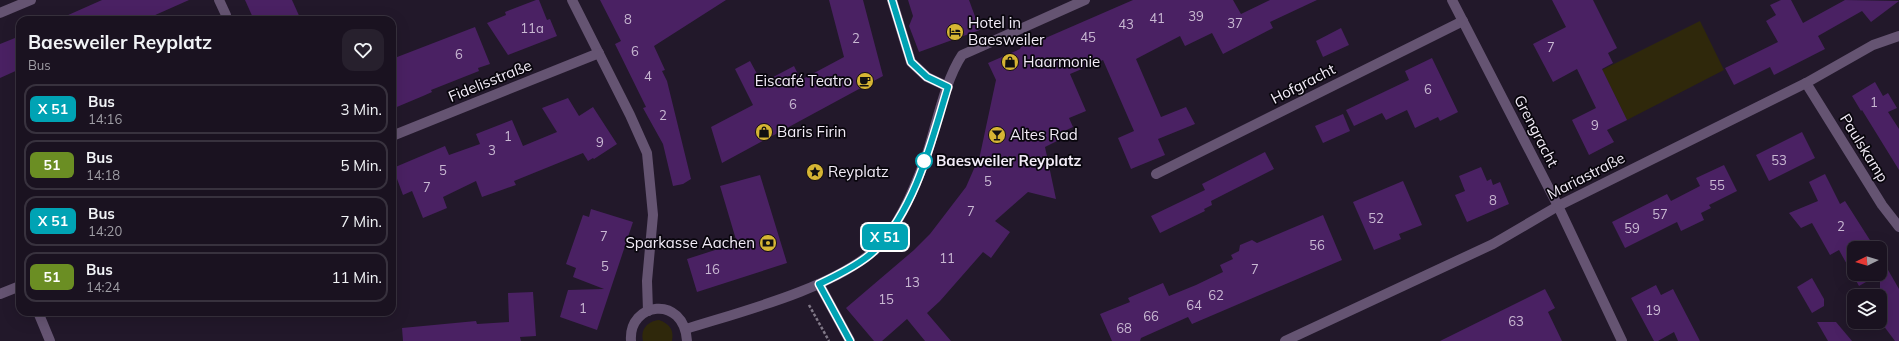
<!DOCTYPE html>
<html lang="de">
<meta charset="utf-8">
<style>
body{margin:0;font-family:Mulish,sans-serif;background:#27202d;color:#f1f3f6;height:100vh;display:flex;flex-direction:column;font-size:15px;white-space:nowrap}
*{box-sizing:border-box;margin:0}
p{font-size:13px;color:#9f9ea5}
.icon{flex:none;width:22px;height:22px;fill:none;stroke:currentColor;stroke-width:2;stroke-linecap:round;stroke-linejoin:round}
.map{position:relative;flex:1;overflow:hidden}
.drawer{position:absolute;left:16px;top:16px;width:380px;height:300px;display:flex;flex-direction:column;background:#1a1220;border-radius:12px;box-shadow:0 4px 16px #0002,0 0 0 1px #38323e}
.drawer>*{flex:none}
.badge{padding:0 8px;border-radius:6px;font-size:14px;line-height:26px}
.needle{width:26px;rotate:265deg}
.tools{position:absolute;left:1847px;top:241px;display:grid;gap:8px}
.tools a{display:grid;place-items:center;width:40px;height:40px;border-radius:8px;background:#1a1220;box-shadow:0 4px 16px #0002,0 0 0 1px #38323e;font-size:20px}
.map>.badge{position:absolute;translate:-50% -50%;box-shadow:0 0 0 2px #fff}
.round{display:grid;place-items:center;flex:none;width:42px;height:42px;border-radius:12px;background:#27202d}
.overview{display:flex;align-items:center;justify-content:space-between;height:68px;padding:0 12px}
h1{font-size:19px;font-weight:700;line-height:30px}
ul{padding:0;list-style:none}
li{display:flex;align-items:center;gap:12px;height:50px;margin:0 8px 6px;padding:0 4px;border:2px solid #38323e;border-radius:12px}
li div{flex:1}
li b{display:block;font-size:15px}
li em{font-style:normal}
li .badge{min-width:44px;font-weight:700;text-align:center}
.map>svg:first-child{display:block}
</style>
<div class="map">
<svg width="1899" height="341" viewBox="0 0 1899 341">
<rect width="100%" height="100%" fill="#22182a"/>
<!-- green -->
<g fill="#2f280b">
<polygon points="1700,21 1724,70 1627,120 1602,70"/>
<path d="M659,320C670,324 674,330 672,341H643C640,329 648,321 659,320Z"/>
</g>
<!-- building -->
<g fill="#4a2163">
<polygon points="102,0 189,0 144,20 57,20"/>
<polygon points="245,0 292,0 301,20 254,20"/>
<polygon points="536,0 539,0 547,20 550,19 557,36 508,55 487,23 506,15 505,12"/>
<polygon points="600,0 726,0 654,46 665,70 662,71 667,81 691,179 683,184 673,186 663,144 643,108 646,107 615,44 621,41"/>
<polygon points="829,0 863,0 883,76 722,163 711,127 753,105 735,69 750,61 762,83 794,66 801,80 844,57"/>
<polygon points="908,0 969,0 980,30 919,52 909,26 913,16"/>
<polygon points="1133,0 1233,0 1241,14 1270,0 1317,0 1270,22 1273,28 1223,54 1212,33 1185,46 1180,36 1136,59 1161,117 1186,107 1195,124 1158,139 1165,155 1131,169 1118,138 1134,131 1103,60 1070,74 1086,111 1069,118 1073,127 1056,135 1059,140 1045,147 1056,199 1028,192 995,221 1010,232 991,258 983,252 940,301 927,313 951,341 925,341 907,319 882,341 874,341 846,308 914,250 930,234 966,187 980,155 996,80 988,63 1020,49 1022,45 1029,41 1034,43"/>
<polygon points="1552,0 1593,0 1617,48 1608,53 1613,63 1602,69 1627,120 1607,130 1614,142 1589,155 1572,120 1596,108 1577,69 1553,82 1533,44 1566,27"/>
<polygon points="1781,0 1791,0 1803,23 1845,0 1899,1 1871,22 1862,11 1818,36 1825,49 1774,75 1770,67 1734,85 1725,68 1778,42 1766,21 1776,15 1770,5"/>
<polygon points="475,27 490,64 478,68 479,71 431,90 432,92 423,96 392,109 392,59"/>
<polygon points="1341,28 1349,45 1323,57 1316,41"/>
<polygon points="20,36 20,69 0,78 0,44"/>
<polygon points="1432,58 1458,112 1440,121 1438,117 1415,128 1407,110 1386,120 1382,113 1354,126 1346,110 1409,80 1405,71"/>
<polygon points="1875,82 1883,96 1888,93 1897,108 1888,112 1899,129 1899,170 1862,110 1861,111 1852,96"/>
<polygon points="568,98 579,116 593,107 617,144 594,159 593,158 588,161 583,153 514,181 516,185 482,197 476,181 443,197 447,208 423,218 412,191 403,195 393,168 445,146 449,155 480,144 476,134 512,120 523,146 557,132 542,108"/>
<polygon points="1343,114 1350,131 1323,143 1315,126"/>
<polygon points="1802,132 1815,158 1769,181 1756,155"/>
<polygon points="1265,152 1274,169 1211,201 1212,205 1204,209 1205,211 1160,233 1151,216 1205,190 1202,184"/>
<polygon points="1724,165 1737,191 1709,205 1711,208 1701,213 1704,220 1681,231 1677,222 1625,248 1612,222 1667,194 1671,201 1700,186 1696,178"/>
<polygon points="1481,167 1487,181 1491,179 1493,185 1500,182 1509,204 1467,222 1455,195 1465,191 1459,176"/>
<polygon points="1825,174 1840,204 1845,201 1875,248 1854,248 1854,274 1880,274 1859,286 1839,250 1830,255 1812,223 1801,228 1789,213 1818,201 1809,182"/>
<polygon points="760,175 787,263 697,292 687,259 737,243 720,186"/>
<polygon points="1403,181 1422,225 1399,234 1401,239 1374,250 1353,202"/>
<polygon points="591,209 633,222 597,330 560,317 568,290 604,289 573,277 576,268 566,264 583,215 589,217"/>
<polygon points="1323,215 1342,260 1192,324 1188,317 1141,338 1140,341 1112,341 1100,314 1130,302 1128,298 1163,283 1169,296 1196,285 1223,272 1220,265 1233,259 1231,255 1239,251 1240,245 1252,240 1257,243"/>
<polygon points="1880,256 1899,289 1899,341 1895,341 1880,321"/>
<polygon points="1812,278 1824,299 1824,306 1812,313 1797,287"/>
<polygon points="1656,285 1661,295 1673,289 1700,341 1678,341 1674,332 1658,341 1654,341 1631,298"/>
<polygon points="1545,289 1555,308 1548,312 1562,341 1440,341"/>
<polygon points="533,292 536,336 520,337 521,341 403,341 402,328 476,321 477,324 509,322 508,293"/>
<polygon points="1817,322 1836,322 1852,341 1828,341"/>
</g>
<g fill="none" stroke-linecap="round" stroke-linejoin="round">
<!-- path -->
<polyline stroke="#807887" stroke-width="2.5" stroke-dasharray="3 2" stroke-linecap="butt" points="809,305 829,341"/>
<!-- service -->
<g stroke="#655472" stroke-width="10">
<polyline points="219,0 226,15"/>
<polyline points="1156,174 1463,21"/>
</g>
<!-- minor -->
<g stroke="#655472" stroke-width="10">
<polyline points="572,0 630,115 647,153 653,215 647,281 648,311"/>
<polyline points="892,0 911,62 927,77 948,87"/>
<polyline points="1452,0 1558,206 1622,341"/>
<polyline points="0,13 31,0"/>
<polyline points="1806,83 1882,205 1899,227"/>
<polyline points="392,136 599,53"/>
<polyline points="819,284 850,341"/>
<polyline points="0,294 20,286"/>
<polyline points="38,312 50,341"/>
<path d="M686,329C743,311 831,289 875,250C898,229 914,189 925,160C936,128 944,82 962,55L1085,0"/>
<path d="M631,341C628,302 684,294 687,341"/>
<polyline points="1285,341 1493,244 1558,206 1806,83 1873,45 1899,36"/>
</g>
</g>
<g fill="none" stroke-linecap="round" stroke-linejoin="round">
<!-- line casing -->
<g stroke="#fff" stroke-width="9">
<path id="line" d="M850,341L819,284C836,276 864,262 876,249C917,205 931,142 948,87L927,77L911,62L892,0"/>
</g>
<!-- line -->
<use href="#line" stroke="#00a3b4" stroke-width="6"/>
</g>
<!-- icons -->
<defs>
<g id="hotel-disc" transform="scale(0.9)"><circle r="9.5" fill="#d6b534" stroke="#09060d"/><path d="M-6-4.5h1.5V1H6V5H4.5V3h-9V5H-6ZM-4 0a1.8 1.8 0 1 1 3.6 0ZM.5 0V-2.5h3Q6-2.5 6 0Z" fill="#111"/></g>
<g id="shop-disc" transform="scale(0.9)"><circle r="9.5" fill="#d6b534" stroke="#09060d"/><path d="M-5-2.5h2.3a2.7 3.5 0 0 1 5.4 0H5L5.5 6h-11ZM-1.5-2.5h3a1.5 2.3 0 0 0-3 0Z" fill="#111"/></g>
<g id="cafe-disc" transform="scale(0.9)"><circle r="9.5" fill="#d6b534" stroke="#09060d"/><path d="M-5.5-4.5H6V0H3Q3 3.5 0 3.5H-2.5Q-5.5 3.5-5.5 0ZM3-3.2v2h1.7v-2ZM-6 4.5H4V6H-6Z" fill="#111"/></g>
<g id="bar-disc" transform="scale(0.9)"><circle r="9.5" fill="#d6b534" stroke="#09060d"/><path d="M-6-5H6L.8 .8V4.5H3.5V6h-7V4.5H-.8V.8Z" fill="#111"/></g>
<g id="sight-disc" transform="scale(0.9)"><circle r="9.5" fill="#d6b534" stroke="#09060d"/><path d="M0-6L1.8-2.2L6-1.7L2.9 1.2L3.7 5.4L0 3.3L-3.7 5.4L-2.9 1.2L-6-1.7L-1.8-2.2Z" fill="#111"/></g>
<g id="bank-disc" transform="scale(0.9)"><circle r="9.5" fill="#d6b534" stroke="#09060d"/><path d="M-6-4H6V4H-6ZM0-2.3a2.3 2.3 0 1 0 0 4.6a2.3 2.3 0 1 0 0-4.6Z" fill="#111"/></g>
</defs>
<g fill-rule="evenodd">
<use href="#hotel-disc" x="955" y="32"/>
<use href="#shop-disc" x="1010" y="62"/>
<use href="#cafe-disc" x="865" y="81"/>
<use href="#shop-disc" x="764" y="132"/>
<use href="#bar-disc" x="997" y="135"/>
<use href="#sight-disc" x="815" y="172"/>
<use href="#bank-disc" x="768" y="243"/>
</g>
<!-- markers -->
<circle fill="#fff" stroke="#00a3b4" stroke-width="2" cx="924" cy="161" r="8"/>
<g text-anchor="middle" stroke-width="3.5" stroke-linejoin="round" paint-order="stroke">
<!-- number labels -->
<g font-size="13" fill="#c9b9d3">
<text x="1196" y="21">39</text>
<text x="1157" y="23">41</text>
<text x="628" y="24">8</text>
<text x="1235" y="28">37</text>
<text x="1126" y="29">43</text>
<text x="532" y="33">11a</text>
<text x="1088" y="42">45</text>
<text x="856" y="43">2</text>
<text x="1551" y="52">7</text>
<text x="635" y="56">6</text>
<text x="459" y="59">6</text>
<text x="648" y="81">4</text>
<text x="1428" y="94">6</text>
<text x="1874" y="107">1</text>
<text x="793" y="109">6</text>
<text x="663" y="120">2</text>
<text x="1595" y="130">9</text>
<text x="508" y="141">1</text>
<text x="600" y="147">9</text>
<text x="492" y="155">3</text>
<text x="1779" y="165">53</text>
<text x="443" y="175">5</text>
<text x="988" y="186">5</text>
<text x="1717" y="190">55</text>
<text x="427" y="192">7</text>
<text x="1493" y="205">8</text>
<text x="971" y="216">7</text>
<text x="1660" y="219">57</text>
<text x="1376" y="223">52</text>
<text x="1841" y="231">2</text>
<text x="1632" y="233">59</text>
<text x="604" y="241">7</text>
<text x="1317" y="250">56</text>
<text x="947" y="263">11</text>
<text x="605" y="271">5</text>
<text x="712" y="274">16</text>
<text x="1255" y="274">7</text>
<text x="912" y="287">13</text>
<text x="1216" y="300">62</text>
<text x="886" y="304">15</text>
<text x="1194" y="310">64</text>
<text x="583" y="313">1</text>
<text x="1653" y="315">19</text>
<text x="1151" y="321">66</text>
<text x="1516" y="326">63</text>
<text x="1124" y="333">68</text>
</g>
<!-- poi labels -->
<g font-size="15" fill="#f3ecf8" stroke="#09060d" text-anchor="start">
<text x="968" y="28">Hotel in<tspan x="968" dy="17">Baesweiler</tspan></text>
<text x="1023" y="67">Haarmonie</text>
<text x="852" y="86" text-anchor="end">Eiscafé Teatro</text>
<text x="777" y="137">Baris Firin</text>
<text x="1010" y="140">Altes Rad</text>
<text x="828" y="177">Reyplatz</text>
<text x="755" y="248" text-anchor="end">Sparkasse Aachen</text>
</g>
<!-- street labels -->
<g font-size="15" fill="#f3ecf8" stroke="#09060d">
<text transform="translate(490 81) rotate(-22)" y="5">Fidelisstraße</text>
<text transform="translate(1303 84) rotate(-27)" y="5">Hofgracht</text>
<text transform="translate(1536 131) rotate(63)" y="5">Grengracht</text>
<text transform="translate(1864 148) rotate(58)" y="5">Paulskamp</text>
<text transform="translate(1586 176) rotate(-27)" y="5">Mariastraße</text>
</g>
<!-- stop labels -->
<g font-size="15" font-weight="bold" fill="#f3ecf8" stroke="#09060d" text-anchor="start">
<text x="936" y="166">Baesweiler Reyplatz</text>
</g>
</g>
</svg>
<div class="tools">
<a><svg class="needle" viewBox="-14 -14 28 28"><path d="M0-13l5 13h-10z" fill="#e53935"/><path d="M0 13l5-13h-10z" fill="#9f9ea5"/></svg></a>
<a><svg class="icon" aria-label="layers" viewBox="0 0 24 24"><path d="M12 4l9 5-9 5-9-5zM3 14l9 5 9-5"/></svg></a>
</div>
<b class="badge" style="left:885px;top:237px;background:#00a3b4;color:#fff">X 51</b>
<section class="drawer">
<div class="overview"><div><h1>Baesweiler Reyplatz</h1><p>Bus</p></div><a class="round"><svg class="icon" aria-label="heart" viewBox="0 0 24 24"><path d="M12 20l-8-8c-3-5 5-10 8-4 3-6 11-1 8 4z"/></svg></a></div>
<ul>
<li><span class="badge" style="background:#00a3b4;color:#fff">X 51</span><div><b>Bus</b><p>14:16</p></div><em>3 Min.</em></li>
<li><span class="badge" style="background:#6b8e23;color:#fff">51</span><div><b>Bus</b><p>14:18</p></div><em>5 Min.</em></li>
<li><span class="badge" style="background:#00a3b4;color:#fff">X 51</span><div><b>Bus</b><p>14:20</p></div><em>7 Min.</em></li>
<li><span class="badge" style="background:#6b8e23;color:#fff">51</span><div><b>Bus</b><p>14:24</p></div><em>11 Min.</em></li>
</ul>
</section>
</div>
